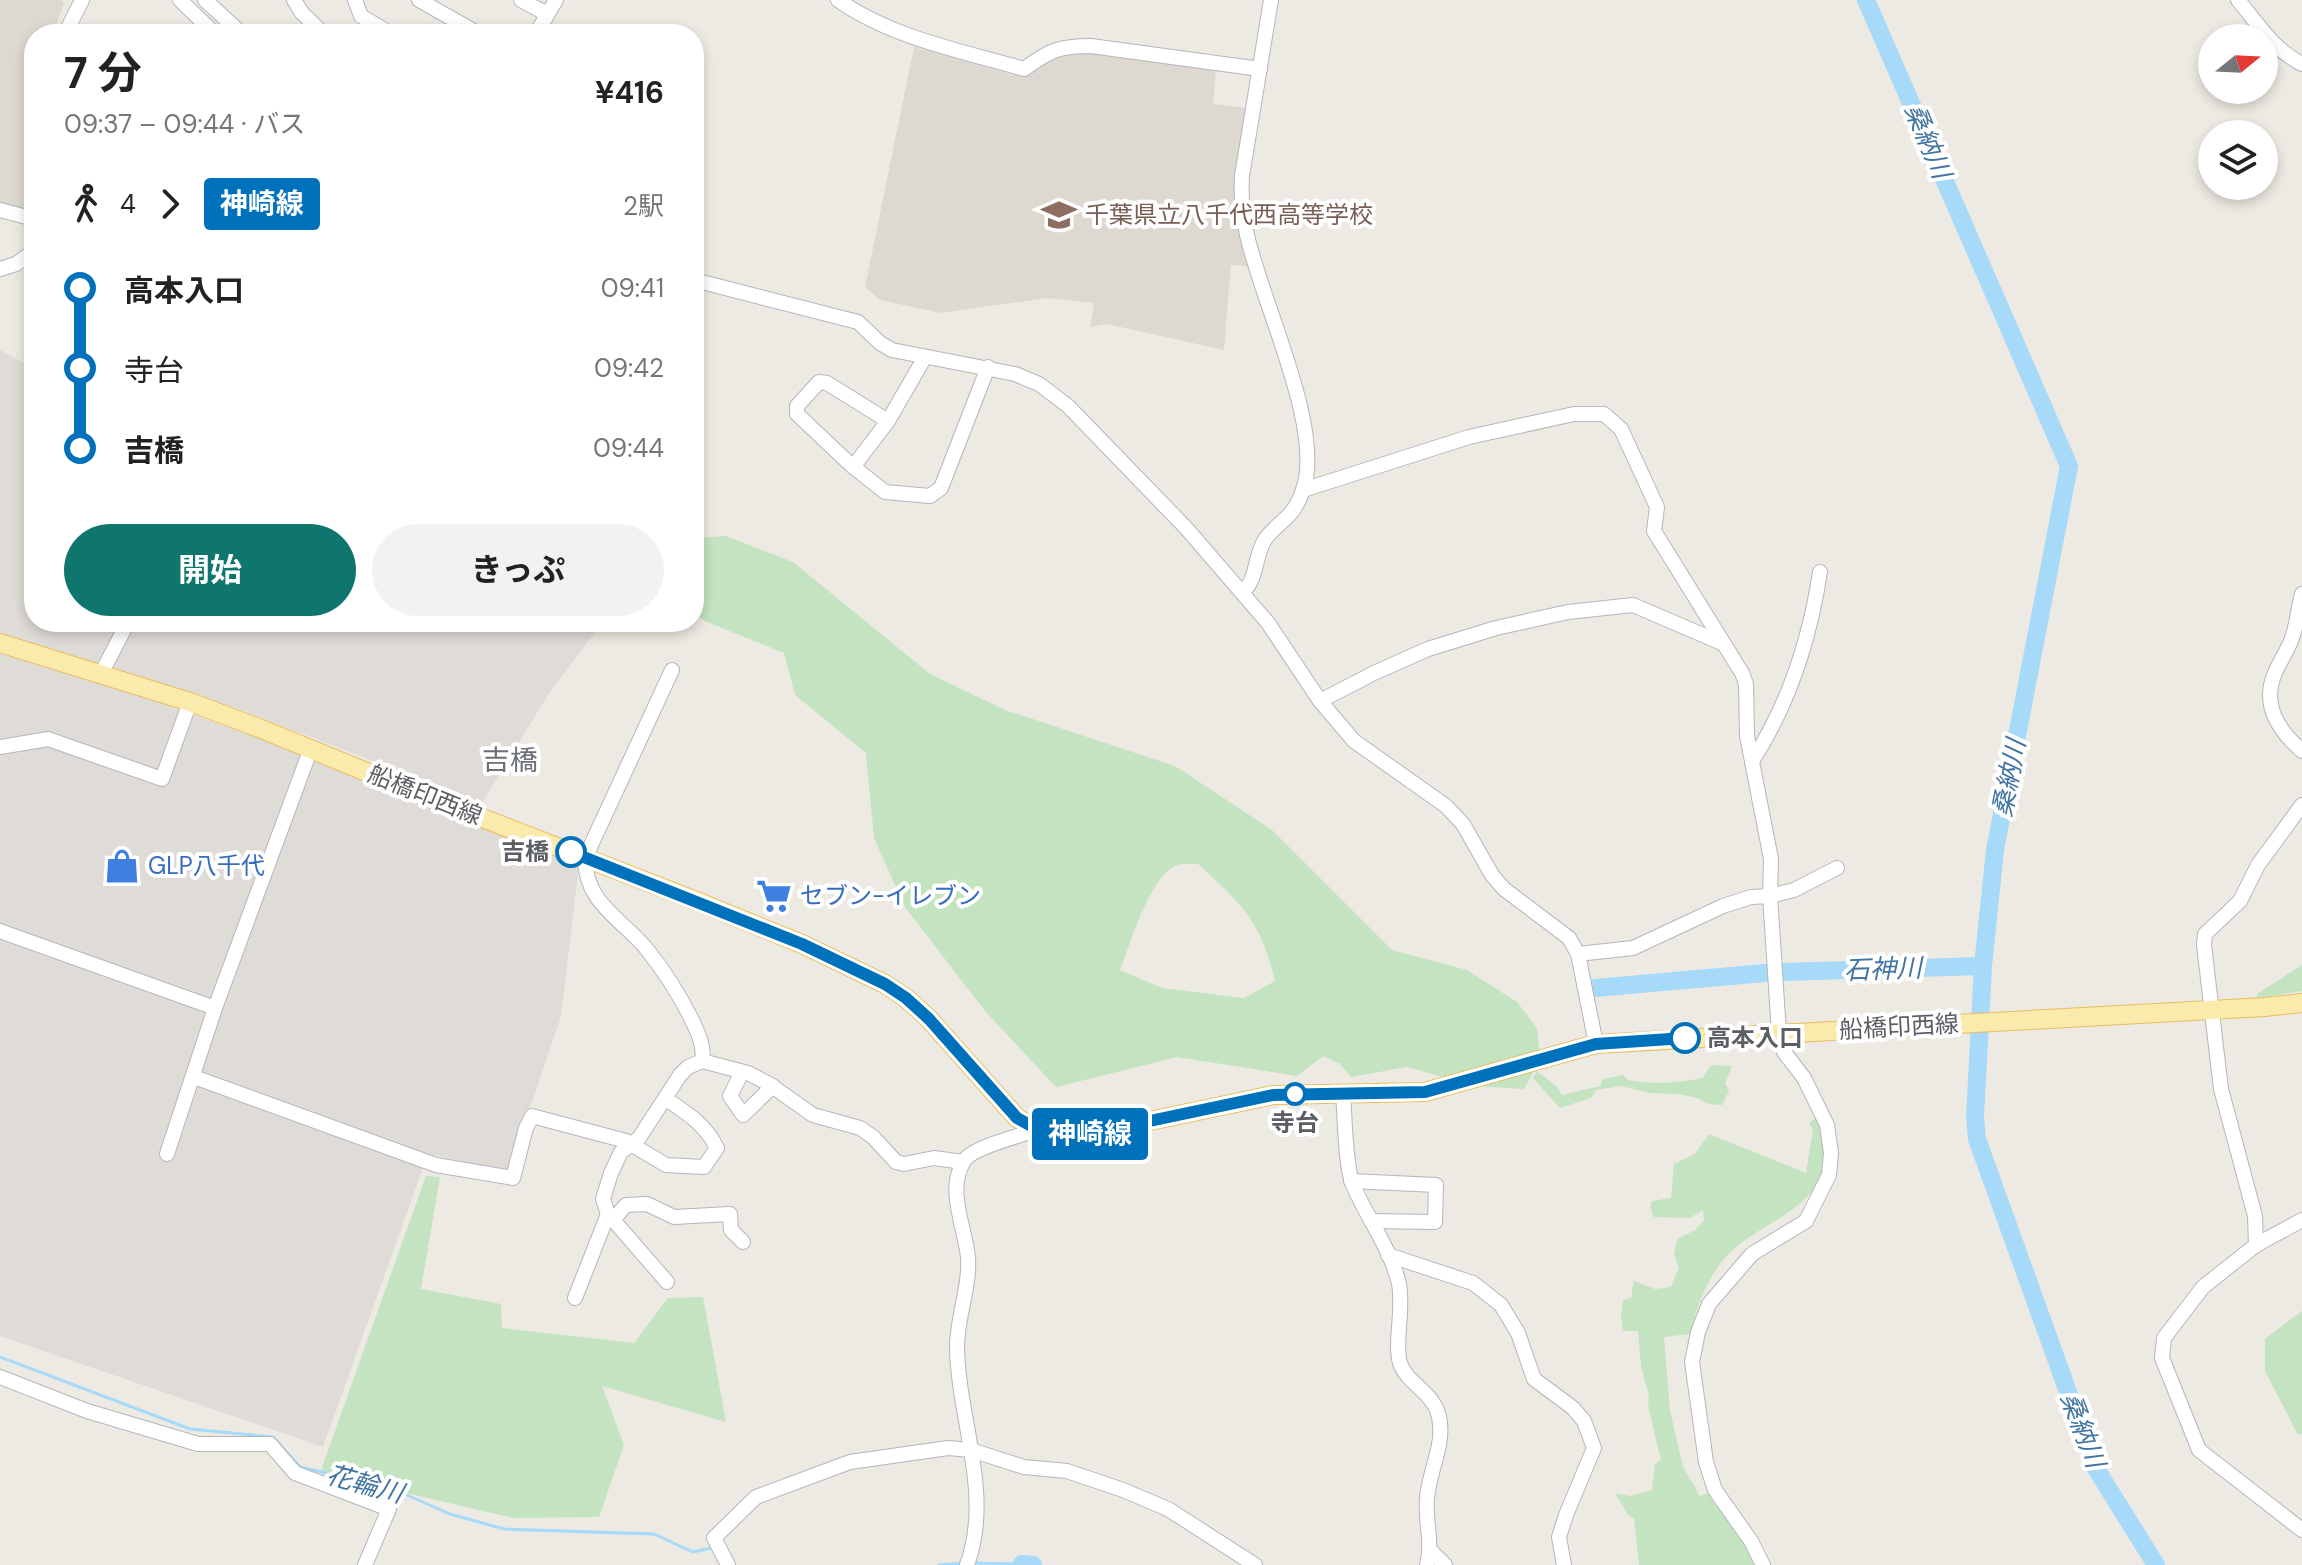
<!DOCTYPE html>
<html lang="ja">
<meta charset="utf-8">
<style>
body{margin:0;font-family:"DM Sans","Noto Sans JP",sans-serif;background:#f2f2f2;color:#222;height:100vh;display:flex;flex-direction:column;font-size:30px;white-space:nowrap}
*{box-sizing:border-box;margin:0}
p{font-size:26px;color:#767676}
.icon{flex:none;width:44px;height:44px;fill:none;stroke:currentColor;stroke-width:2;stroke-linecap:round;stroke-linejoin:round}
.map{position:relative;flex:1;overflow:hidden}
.drawer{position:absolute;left:24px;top:24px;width:680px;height:608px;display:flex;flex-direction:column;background:#fff;border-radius:32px;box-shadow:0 4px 12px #0003}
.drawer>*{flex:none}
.badge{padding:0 16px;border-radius:6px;font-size:28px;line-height:52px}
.needle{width:52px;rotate:72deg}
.buttons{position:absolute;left:2198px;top:24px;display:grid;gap:16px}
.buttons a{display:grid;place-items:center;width:80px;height:80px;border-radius:50%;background:#fff;box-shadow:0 4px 12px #0003;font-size:40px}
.map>.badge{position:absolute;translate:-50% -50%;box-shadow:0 0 0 4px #fff}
.legs{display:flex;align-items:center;gap:12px;height:88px;padding:0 40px;font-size:26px}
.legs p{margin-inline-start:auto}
.head{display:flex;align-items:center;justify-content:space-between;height:136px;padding:0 40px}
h1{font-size:44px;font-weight:700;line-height:60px}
.button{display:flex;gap:16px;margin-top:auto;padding:16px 40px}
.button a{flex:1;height:92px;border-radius:48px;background:#0f766e;color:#fff;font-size:32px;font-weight:700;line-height:92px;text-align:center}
.button a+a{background:#f2f2f2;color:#222}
ul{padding:0 40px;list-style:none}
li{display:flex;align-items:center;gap:28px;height:80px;font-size:30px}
li i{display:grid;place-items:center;width:12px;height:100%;margin:0 10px;background:currentColor}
li i::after{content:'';width:20px;height:20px;margin:-10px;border:6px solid;border-radius:50%;background:#fff}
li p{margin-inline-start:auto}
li:first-child i{background:linear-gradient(#0000 50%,currentColor 0)}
li:last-child i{background:linear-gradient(currentColor 50%,#0000 0)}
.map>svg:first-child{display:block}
</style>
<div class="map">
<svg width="2302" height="1565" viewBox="0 0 2302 1565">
<rect width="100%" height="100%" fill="#edeae3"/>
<!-- industrial -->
<g fill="#dfdcd8">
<polygon points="0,350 34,368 34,622 603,622 548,695 482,803 236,708 0,635"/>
<polygon points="0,654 62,668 253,736 579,865 561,1017 508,1171 428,1154 323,1447 0,1336"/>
</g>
<!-- education -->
<g fill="#ddd9d1">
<polygon points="0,0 62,0 64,3 53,34 34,34 34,214 0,205"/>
<polygon points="914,47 1013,75 1025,72 1064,52 1089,50 1216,66 1213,104 1247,108 1249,266 1231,265 1224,350 1107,324 1090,327 1094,303 1047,298 941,313 880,300 865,287"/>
</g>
<!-- green -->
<g fill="#c3e3c1" fill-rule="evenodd">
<path d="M726,536L793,562L930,674L1005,710L1175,766L1272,830L1392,950L1467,970L1517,1002L1537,1028L1540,1060L1524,1089L1475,1086L1407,1067L1351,1077L1340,1064L1323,1056L1297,1076L1177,1057L1056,1087L985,1011L905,907L874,838L866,753L795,695L784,653L705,621L694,613V538ZM1198,864C1242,904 1261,921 1275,981L1244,998L1162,988L1120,970C1130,945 1151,872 1178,865C1184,863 1192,864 1198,864Z"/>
<polygon points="2302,965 2302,991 2257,998 2257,994"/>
<path d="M1715,1065L1732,1066L1725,1083L1729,1091L1722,1105L1709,1104L1697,1098L1679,1094L1650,1093L1621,1086L1596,1090L1591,1098L1560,1108L1533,1078L1537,1071L1557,1087L1562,1095L1600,1086L1603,1079L1623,1075L1628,1080C1655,1085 1677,1083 1703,1078L1710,1066Z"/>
<path d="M1817,1117C1820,1126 1826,1137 1826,1146C1829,1204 1771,1218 1736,1247C1710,1269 1698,1302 1690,1334L1664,1337L1670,1411L1683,1467L1700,1496L1710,1493L1715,1505L1726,1516L1759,1565H1639L1634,1518L1628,1515L1615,1493L1630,1496L1652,1490L1655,1464L1661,1460L1648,1406L1649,1396L1641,1366L1638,1331H1623L1621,1317L1623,1300L1631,1298L1634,1281L1655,1289L1671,1287L1679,1267L1674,1255L1677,1239L1695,1230L1704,1220L1703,1210L1690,1218L1654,1217L1650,1207L1652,1201L1671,1198L1674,1164L1695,1154L1709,1134L1806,1173L1813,1129L1809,1123Z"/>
<polygon points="426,1176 440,1177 421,1289 501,1304 502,1328 634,1343 668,1298 703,1297 726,1422 602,1386 624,1445 599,1517 513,1518 320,1473"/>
<polygon points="2302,1311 2302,1433 2298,1435 2265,1371 2265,1339"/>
</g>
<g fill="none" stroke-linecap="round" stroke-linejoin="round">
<!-- stream -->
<g stroke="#a7d9f9" stroke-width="3">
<polyline points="0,1357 190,1429 273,1437 300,1467 391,1488 450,1514 504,1529 654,1534 693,1552 715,1547"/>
<polyline points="971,1563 1022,1564"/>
<polyline points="939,1565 963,1563"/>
</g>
<!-- river -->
<g stroke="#a7d9f9" stroke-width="18">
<polyline points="1866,0 2069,466 1995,850 1983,966 1975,1117 1977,1139 2095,1467 2156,1565"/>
<polyline points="1783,972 1983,966"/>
<polyline points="1595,988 1765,973"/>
<polyline points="1022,1564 1033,1565"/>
</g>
<!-- minor casing -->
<g stroke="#b4b6ba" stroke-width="16">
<g id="minor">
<polyline points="180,0 215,34"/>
<polyline points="205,0 242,34"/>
<polyline points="294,0 302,13 324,34"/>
<polyline points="355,0 361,16 391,34"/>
<polyline points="419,0 479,34"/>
<polyline points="521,0 547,14"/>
<path d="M838,0C892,38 962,51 1024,69C1050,50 1059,46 1091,46L1260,69"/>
<path d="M2238,0C2258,24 2274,50 2302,64"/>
<polyline points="65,34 82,0"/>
<polyline points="536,34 556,0"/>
<polyline points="0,210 34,219"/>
<polyline points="0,269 16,264 34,251"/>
<polyline points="694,280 858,322 880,343 892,350 1015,374 1039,384 1068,406 1187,529 1268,623 1320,701 1354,741 1446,806 1463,824 1492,875 1504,889 1569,938 1578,954 1596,1044"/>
<polyline points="888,421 925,357"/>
<polyline points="853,467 888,421 827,383 819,382 797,406 797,414 851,465 885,492 930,496 941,488 988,367"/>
<polyline points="1303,490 1469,437 1574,414 1604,414 1621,429 1657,507 1654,531 1742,673 1746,684 1747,736 1771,859 1770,896 1779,1033 1784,1052 1804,1078 1827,1125 1831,1153 1829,1175 1806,1221 1752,1254 1709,1304 1698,1332 1692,1362 1706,1462 1715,1490 1751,1541 1763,1565"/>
<path d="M1242,592C1258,581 1254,554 1266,538C1282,518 1293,519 1303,490C1325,427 1259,298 1246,230C1242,212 1241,194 1242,176L1271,0"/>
<path d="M2302,594C2298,609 2297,624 2292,638C2288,650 2280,661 2275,673C2261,705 2279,731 2302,751"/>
<path d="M672,670L585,858C585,902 619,917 645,947C663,969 679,994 692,1020C698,1033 705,1047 702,1061"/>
<polyline points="101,674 128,622"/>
<polyline points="1320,701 1374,673 1428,649 1496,628 1568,612 1633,605 1724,644"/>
<polyline points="0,747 48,739 162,779 190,702"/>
<path d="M1752,761C1789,704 1810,638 1820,572"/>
<polyline points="2302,805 2258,865 2240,901 2205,934 2204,945 2221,1089 2255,1216 2256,1245 2203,1287 2164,1338 2162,1358 2199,1450 2302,1530"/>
<polyline points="0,931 215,1008"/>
<polyline points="1578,954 1633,948 1723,906 1751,897 1770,896 1794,890 1837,868"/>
<polyline points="742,1072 730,1096 743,1115 773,1086"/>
<path d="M194,1077L436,1165L513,1178L526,1128L532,1116L626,1141L666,1165L704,1167L717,1148C705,1124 687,1113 666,1099"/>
<path d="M1343,1094C1345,1117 1345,1166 1353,1185C1367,1218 1391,1249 1399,1284C1404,1309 1394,1343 1400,1363C1407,1383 1429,1390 1437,1410C1448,1441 1429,1468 1427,1499C1425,1522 1433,1542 1427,1565"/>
<polyline points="167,1154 215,1008 311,748"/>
<polyline points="1351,1181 1436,1185 1435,1222 1371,1221"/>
<polyline points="613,1220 626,1205 647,1204 674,1217 730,1214 731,1230 743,1242"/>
<polyline points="2256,1245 2302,1220"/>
<polyline points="1388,1255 1473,1283 1501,1305 1518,1333 1534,1379 1573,1408 1584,1421 1594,1448 1566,1515 1559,1537 1564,1565"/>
<polyline points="667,1282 608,1214 603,1199 611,1173 621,1152 639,1138 680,1075 688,1067 702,1061 748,1073 769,1084 813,1115 860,1128 873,1137 896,1162 904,1164 934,1158 963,1162"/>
<polyline points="575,1298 608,1214"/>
<polyline points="0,1377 87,1411 198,1444 270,1444 295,1473 389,1509 365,1565"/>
<polyline points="1431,1551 1445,1565"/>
<polyline points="728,1565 714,1538 756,1497 850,1462 948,1448 971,1450 1024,1467 1067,1471 1123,1490 1168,1509 1255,1565"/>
<path d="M967,1565C993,1494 958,1419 957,1347C957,1317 970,1288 968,1257C965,1227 946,1189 964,1161C972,1147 1020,1136 1036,1130"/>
</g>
</g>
<!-- major casing -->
<g stroke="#e8bc61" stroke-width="20">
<polyline id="major" points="0,643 190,702 259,728 423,795 694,900 802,944 885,984 906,998 929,1019 1017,1118 1044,1133 1088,1134 1273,1095 1425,1092 1596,1044 2265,1007 2302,1003"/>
</g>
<!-- minor -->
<use href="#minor" stroke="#fff" stroke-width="14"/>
<!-- major -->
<use href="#major" stroke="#faeaac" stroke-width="18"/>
</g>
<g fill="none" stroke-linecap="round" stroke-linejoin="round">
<!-- line-1 casing -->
<g stroke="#fff" stroke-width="18">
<polyline id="line-1" points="571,852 802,944 885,984 906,998 929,1019 1017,1118 1044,1133 1088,1134 1273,1095 1425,1092 1596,1044 1685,1038"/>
</g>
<!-- line-1 -->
<use href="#line-1" stroke="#0072bc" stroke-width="12"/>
</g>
<!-- icons -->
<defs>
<g id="school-bare" transform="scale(2.76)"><path d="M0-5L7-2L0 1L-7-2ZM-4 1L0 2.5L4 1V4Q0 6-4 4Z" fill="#8d6e63" stroke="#fff" stroke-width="2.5" paint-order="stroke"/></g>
<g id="shop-bare" transform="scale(2.76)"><path d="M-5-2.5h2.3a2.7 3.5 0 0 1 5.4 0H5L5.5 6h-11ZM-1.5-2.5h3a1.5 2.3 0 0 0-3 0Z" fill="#3f7fe0" stroke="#fff" stroke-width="2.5" paint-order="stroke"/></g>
<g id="supermarket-bare" transform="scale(2.76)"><path d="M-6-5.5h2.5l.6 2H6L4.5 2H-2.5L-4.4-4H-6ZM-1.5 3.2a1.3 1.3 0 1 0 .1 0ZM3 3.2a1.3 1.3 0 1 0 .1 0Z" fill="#3f7fe0" stroke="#fff" stroke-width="2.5" paint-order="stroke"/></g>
</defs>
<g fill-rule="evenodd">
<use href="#school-bare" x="1059" y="215"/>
<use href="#shop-bare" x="122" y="866"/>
<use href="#supermarket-bare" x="774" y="896"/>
</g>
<!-- markers -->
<g fill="#fff" stroke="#0072bc" stroke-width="4">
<circle cx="571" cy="852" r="14"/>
<circle cx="1685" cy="1038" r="14"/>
<circle cx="1295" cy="1094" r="10"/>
</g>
<g text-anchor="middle" stroke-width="8" stroke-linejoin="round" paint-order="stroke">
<!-- education labels -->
<g font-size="24" fill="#785e54" stroke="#fff" text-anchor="start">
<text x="1085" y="223">千葉県立八千代西高等学校</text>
</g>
<!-- street labels -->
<g font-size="24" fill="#5b5f63" stroke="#fff">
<text transform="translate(425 795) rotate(22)" y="8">船橋印西線</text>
<text transform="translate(1899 1027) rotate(-3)" y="8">船橋印西線</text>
</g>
<!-- stop labels -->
<g font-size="24" font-weight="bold" fill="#5b5f63" stroke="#fff" text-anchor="end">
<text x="549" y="860">吉橋</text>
<text x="1707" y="1046" text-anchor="start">高本入口</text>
<text x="1295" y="1131" text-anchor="middle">寺台</text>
</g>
<!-- shop labels -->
<g font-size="24" fill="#366cbe" stroke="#fff" text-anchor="start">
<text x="148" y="874">GLP八千代</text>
<text x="800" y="904">セブン-イレブン</text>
</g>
<!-- water labels -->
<g font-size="26" font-style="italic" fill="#4275a2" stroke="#fff">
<text transform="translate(1928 141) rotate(67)" y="9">桑納川</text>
<text transform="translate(2009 778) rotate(-79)" y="9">桑納川</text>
<text transform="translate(1883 969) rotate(-2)" y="9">石神川</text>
<text transform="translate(2083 1430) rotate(69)" y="9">桑納川</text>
<text transform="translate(365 1484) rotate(15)" y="9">花輪川</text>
</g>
<!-- quarter labels -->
<g font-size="28" fill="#6c7175" stroke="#fff">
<text x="510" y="770">吉橋</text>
</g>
</g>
</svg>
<div class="buttons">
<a><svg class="needle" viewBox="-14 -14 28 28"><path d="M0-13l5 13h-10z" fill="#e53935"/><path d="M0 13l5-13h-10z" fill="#767676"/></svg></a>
<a><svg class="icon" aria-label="layers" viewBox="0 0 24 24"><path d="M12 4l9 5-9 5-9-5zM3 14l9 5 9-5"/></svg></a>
</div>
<b class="badge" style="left:1090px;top:1134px;background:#0072bc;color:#fff">神崎線</b>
<section class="drawer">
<div class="head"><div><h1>7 分</h1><p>09:37 – 09:44 · バス</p></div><b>¥416</b></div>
<div class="legs"><svg class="icon" aria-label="walk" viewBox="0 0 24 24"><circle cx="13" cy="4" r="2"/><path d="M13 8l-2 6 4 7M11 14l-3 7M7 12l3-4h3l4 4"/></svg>4<svg class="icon" aria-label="forward" viewBox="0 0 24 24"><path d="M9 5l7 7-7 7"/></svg><b class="badge" style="background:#0072bc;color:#fff">神崎線</b><p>2駅</p></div>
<ul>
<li><i style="color:#0072bc"></i><b>高本入口</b><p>09:41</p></li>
<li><i style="color:#0072bc"></i><span>寺台</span><p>09:42</p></li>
<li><i style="color:#0072bc"></i><b>吉橋</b><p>09:44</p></li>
</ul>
<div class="button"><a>開始</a><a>きっぷ</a></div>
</section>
</div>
